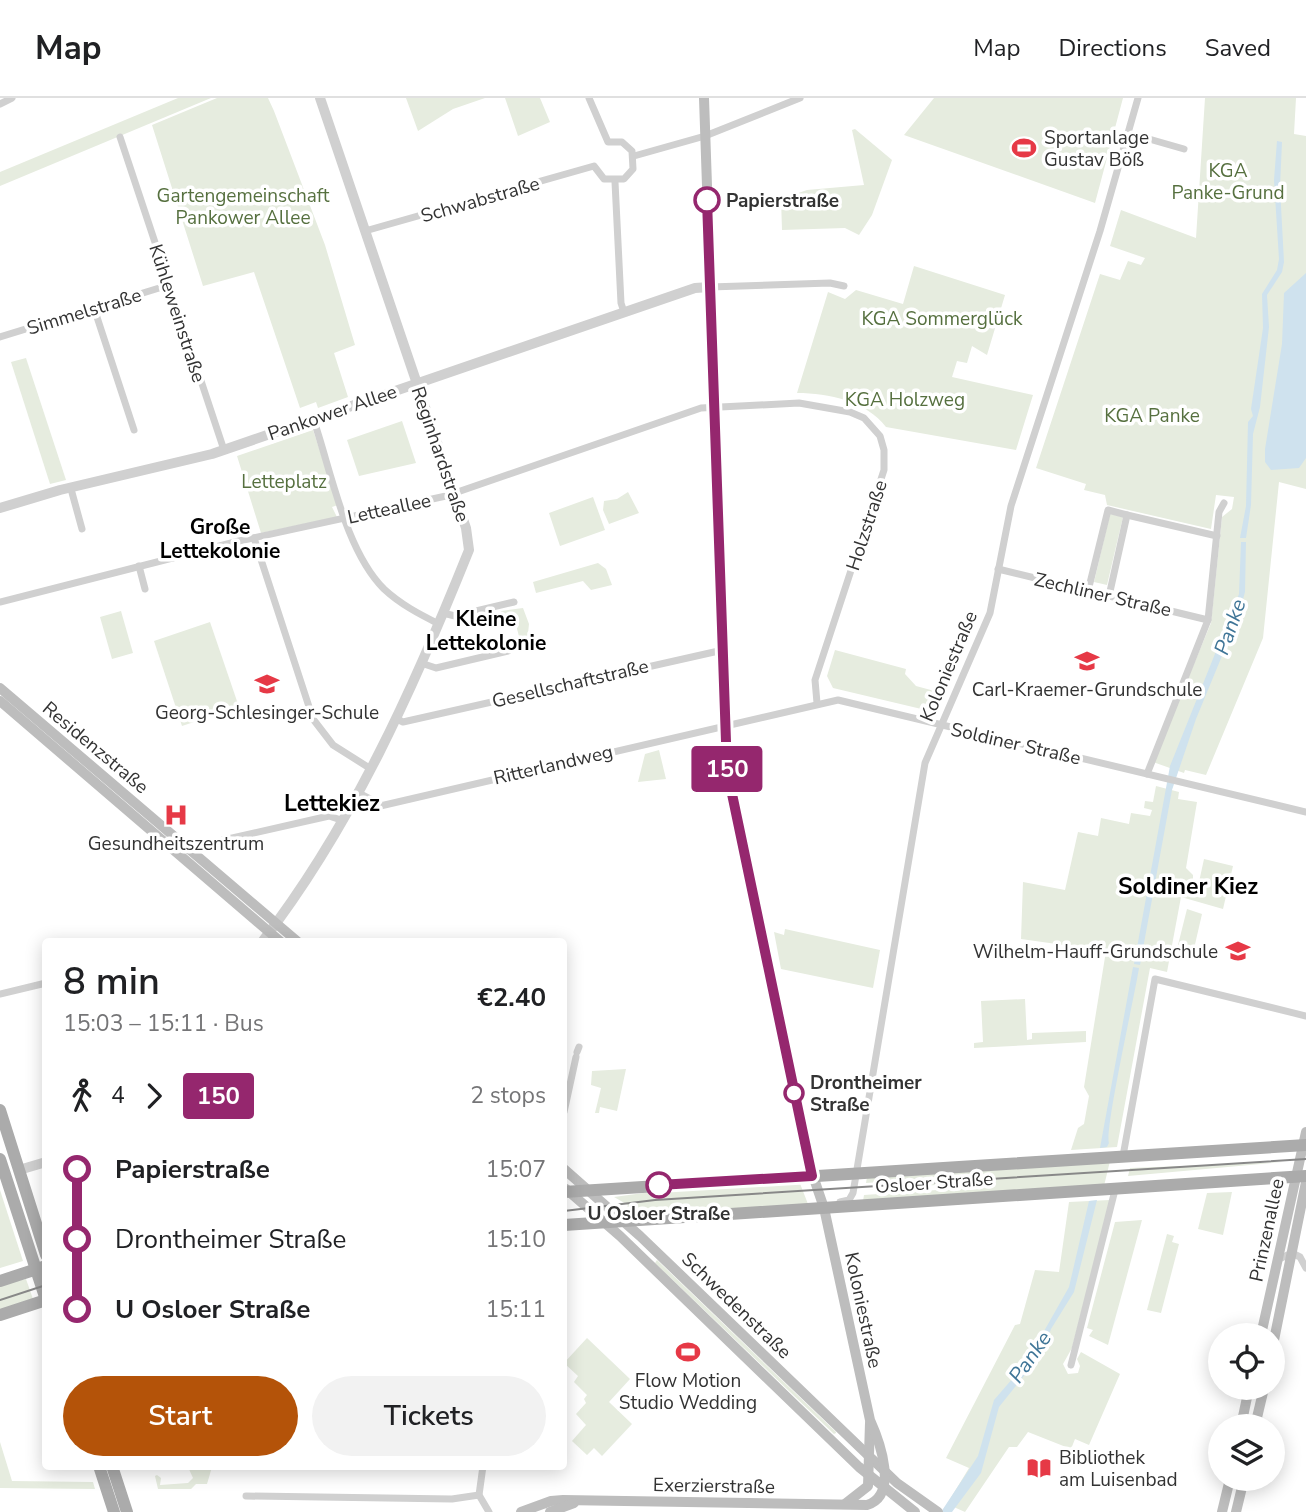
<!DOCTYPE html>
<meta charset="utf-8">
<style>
body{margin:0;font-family:"Nunito Sans",sans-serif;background:#f2f2f2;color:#202124;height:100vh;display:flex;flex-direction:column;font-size:26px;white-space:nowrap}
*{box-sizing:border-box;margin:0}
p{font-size:23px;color:#757577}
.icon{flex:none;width:38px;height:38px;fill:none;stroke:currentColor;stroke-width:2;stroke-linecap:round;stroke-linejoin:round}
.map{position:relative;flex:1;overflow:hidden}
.drawer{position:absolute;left:42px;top:840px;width:525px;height:532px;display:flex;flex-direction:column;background:#fff;border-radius:7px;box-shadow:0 4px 18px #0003}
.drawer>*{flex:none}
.badge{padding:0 14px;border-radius:5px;font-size:24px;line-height:46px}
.buttons{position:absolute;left:1208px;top:1225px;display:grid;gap:14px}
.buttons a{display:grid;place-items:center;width:77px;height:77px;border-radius:50%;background:#fff;box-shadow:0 4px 18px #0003;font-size:35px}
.map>.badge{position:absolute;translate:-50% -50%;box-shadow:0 0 0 4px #fff}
.legs{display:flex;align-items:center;gap:10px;height:77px;padding:0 21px;font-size:23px}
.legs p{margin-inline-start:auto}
.summary{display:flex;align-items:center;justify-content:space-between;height:119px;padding:0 21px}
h1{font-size:38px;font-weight:600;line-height:52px}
.cta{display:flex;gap:14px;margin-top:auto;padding:14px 21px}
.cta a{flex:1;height:80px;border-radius:42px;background:#b45309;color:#fff;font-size:28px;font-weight:600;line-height:80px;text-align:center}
.cta a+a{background:#f2f2f2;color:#202124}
ul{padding:0 21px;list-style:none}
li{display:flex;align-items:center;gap:24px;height:70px;font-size:26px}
li i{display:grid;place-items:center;width:10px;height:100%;margin:0 9px;background:currentColor}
li i::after{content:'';width:18px;height:18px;margin:-9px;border:5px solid;border-radius:50%;background:#fff}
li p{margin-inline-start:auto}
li:first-child i{background:linear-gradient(#0000 50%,currentColor 0)}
li:last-child i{background:linear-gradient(currentColor 50%,#0000 0)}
header{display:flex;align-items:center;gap:42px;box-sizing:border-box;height:98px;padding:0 35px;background:#fff;border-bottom:2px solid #e0e0e0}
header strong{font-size:33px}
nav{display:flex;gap:38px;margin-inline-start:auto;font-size:24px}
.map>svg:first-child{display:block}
</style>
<header>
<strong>Map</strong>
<nav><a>Map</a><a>Directions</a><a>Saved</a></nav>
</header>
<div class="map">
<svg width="1306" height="1414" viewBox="0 0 1306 1414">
<rect width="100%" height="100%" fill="#fff"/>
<!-- green -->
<g fill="#e6ecdf">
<polygon points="178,0 211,0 0,88 0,74"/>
<polygon points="217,0 268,0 274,13 325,147 355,247 334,255 348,299 318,310 316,304 300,310 254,174 203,188 152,27"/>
<polygon points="406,0 485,0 453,11 418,33"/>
<polygon points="505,0 540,0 550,24 518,38"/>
<polygon points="934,0 1123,0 1095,105 904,37"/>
<polygon points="1205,0 1296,0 1294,36 1306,38 1306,391 1279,384 1263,540 1206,677 1185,672 1184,675 1153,664 1211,525 1222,419 1232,411 1234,399 1216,397 1211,431 1107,407 1105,397 1084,392 1086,386 1036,370 1100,176 1120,182 1128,163 1141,167 1145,160 1110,148 1121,112 1196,140"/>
<polygon points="855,31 892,62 872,117 859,137 845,130 782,132 781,101 807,92 864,87 852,32"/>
<path d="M914,168L1005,197L987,257L972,248L967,265L957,263L952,279L1033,297L1016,352L886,329C866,303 829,295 797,295L828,194L845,201L856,192L903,206Z"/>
<polygon points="26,260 66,382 50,386 11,264"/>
<polygon points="402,323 416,365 359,378 347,342"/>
<polygon points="313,332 338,407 332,409 337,419 261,435 237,358"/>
<polygon points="628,394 639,415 609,426 603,412 604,403 617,401"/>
<polygon points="593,399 605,432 560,448 549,415"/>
<polygon points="1110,416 1123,419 1107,487 1094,484"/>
<polygon points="598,465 606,471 612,487 591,492 583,483 536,495 533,484"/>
<polygon points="523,510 529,526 527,545 521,546 516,527 502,531 498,520 501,513"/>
<polygon points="121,513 133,555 112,561 100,519"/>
<polygon points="210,524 239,609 182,628 154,543"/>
<polygon points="835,552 906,571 905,576 916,588 942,595 934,614 833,590 827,578"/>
<polygon points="659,652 666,681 638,684 645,656"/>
<polygon points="1156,688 1179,694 1178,701 1197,704 1186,770 1193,777 1193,784 1199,784 1204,761 1233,768 1223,811 1181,799 1167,874 1150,870 1117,1049 1071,1052 1078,1030 1084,1026 1089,998 1084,989 1106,853 1021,841 1023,784 1065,792 1078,734 1098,738 1101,720 1129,726 1131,715 1150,718 1152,712 1144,710 1145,703 1153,704"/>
<polygon points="1187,811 1202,816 1193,855 1177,851"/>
<polygon points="785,831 880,852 873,890 781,871 774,834 784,837"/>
<polygon points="1025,901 1027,942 1032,941 1032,935 1086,933 1086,944 974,950 974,945 983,944 981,903"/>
<polygon points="626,971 617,1013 600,1009 599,1015 595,1015 601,990 591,987 592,973"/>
<polygon points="1110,1063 1104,1088 863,1103 864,1097 937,1092 936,1087 865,1092 936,1085 935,1080 866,1085 867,1079"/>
<polygon points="1283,1064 1128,1078 1130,1070"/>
<polygon points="799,1083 808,1106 634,1118 626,1111 628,1107 614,1099 680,1090"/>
<polygon points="0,1092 23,1163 0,1170"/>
<polygon points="1232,1094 1223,1137 1198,1131 1207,1095"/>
<polygon points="1110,1102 1072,1250 1063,1266 1068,1276 1078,1275 1080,1268 1077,1261 1081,1254 1120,1276 1089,1347 1075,1341 1071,1351 1028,1334 1017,1349 1009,1349 965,1414 947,1406 969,1370 946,1360 1015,1227 1020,1226 1035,1172 1059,1174 1069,1104"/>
<polygon points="1142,1122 1108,1247 1089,1238 1093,1232 1087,1230 1115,1124"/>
<polygon points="1167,1136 1174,1138 1172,1144 1179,1146 1161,1215 1147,1212"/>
<polygon points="657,1162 836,1334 836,1335 834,1336 655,1165"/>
<polygon points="26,1181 33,1201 0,1212 0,1187"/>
<polygon points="587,1240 630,1281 609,1304 632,1326 602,1358 594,1350 587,1357 572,1343 586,1327 576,1316 586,1305 584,1301 587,1297 574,1284 578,1278 564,1265"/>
<polygon points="0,1344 12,1383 93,1384 95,1391 0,1390"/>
<polygon points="188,1369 212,1369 207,1386 196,1386 191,1391 158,1391 155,1378 157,1377 161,1380 160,1387 188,1385 193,1380"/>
</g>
<!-- water -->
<g fill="#cfe2ee">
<polygon points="1277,43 1282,44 1280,89 1284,164 1282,174 1267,197 1269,229 1260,309 1253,336 1251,407 1246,440 1240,440 1246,408 1248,324 1253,318 1251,311 1263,230 1262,196 1277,172 1279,161 1274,82"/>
<polygon points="1306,175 1306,360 1299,370 1271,372 1265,364 1265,351 1282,246 1284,195"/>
<polygon points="1241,444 1246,444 1245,494 1238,519 1196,621 1172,692 1140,867 1134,866 1170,668 1239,496"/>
<path d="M1133,869L1139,870C1135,896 1104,1034 1109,1045L1107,1049L1100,1050Z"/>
<polygon points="1097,1102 1074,1194 1051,1231 1043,1254 999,1309 981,1375 952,1414 941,1414 978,1358 994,1302 1026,1265 1069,1189 1089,1103"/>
</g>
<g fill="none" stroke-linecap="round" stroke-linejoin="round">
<!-- minor -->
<g stroke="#d0d0d0" stroke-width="7">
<polyline points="0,6 12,0"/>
<polyline points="1128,35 1184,51"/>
<polyline points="120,39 224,352"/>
<polyline points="634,58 705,38 800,0"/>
<polyline points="615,84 621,205 624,214"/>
<polyline points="365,133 594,68 604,81 624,81 633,71 632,53 622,44 608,44 589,0"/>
<polyline points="710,189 830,185 844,188"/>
<polyline points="94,210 134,332"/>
<polyline points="0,239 169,187"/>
<path d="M313,320C331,372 345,452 384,491C400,506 419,516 439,526"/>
<polyline points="71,391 82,431"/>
<polyline points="1127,417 1217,438"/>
<polyline points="254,440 313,621 333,647 371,671"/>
<polyline points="139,468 145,491"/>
<polyline points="998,471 1208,522"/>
<polyline points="1088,493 1108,412 1127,417 1109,498"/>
<polyline points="0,504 239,443 446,398 701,310 799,305 850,314 864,320 880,338 884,352 884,372 815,582 817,605"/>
<polyline points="443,515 455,518 514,504"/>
<polyline points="421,565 436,570 508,553"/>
<polyline points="397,621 403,624 723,552"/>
<polyline points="1147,676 1208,522 1219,414 1224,405"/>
<polyline points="357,694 380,706"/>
<polyline points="350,706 376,709 838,602 1306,714"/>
<polyline points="188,750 329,718 341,722"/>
<polyline points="0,896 46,885"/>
<polyline points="577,954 579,949"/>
<polyline points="564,1014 576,959"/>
<polyline points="1123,1058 1155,881 1306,918"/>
<polyline points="840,1104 849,1102 853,1095 925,665 990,515 1011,408 1100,133 1138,0"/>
<polyline points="1279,1161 1292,1155 1300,1159 1306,1170"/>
<polyline points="1071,1267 1115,1092"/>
<polyline points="483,1368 479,1397 489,1414"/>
<polyline points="246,1398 452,1401 479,1397"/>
</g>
<!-- tertiary -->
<g stroke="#d0d0d0" stroke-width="10">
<polyline points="0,410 60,392 212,356 695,190 710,189"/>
<path d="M262,844C353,726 414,589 469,452L466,430L320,0"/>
<polyline points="19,1072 46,1064"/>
</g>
<!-- secondary -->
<g stroke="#bdbdbd" stroke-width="10">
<polyline points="0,590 298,844"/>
<polyline points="0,603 281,844"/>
<polyline points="564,1071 640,1138 897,1385 938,1414"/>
<polyline points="566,1091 620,1138 859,1369 915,1414"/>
<polyline points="1261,1237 1306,1034"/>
<polyline points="1272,1252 1306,1084"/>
<polyline points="1241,1328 1249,1290"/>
<polyline points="1255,1328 1264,1290"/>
<polyline points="845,1406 868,1388 870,1325"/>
<path d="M521,1414L551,1403L563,1402L867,1407C899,1397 880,1344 870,1322L824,1110L808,1063L727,672L704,0"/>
<polyline points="550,1414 574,1405"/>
<polyline points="1222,1414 1230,1381"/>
<polyline points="1236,1414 1244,1381"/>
</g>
<!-- primary -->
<g stroke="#ababab" stroke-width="12">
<polyline points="0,1012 46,1157"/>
<polyline points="0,1061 46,1202"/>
<polyline points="564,1094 1306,1047"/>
<polyline points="564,1127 1306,1078"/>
<polyline points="0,1183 46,1168"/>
<polyline points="0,1217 46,1202"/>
<polyline points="99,1368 114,1414"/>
<polyline points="112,1368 127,1414"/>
</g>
<!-- tram -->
<g stroke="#888" stroke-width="2">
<polyline points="564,1113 655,1102 1306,1061"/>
<polyline points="0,1202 46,1187"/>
</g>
</g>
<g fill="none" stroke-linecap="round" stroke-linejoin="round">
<!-- line-1 casing -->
<g stroke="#fff" stroke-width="16">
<polyline id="line-1" points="659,1087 812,1078 727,672 707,102"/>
</g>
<!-- line-1 -->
<use href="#line-1" stroke="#95276e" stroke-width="10"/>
</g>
<!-- icons -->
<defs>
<g id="stadium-bare" transform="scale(1.89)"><path d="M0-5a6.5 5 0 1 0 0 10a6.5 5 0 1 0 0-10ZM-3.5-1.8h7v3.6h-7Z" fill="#e63946" stroke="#fff" stroke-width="2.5" paint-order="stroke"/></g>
<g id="school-bare" transform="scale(1.89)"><path d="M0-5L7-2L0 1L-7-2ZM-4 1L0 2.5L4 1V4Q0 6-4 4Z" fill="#e63946" stroke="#fff" stroke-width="2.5" paint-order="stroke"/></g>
<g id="hospital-bare" transform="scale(1.89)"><path d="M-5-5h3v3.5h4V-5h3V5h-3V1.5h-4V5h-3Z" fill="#e63946" stroke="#fff" stroke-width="2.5" paint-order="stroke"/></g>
<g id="library-bare" transform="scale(1.89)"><path d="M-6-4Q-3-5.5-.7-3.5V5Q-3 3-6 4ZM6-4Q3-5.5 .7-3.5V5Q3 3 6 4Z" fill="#e63946" stroke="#fff" stroke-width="2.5" paint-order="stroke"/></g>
</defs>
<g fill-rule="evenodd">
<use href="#stadium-bare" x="1024" y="50"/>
<use href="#school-bare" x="1087" y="563"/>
<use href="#school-bare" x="267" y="586"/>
<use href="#hospital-bare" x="176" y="717"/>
<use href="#school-bare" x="1238" y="853"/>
<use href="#stadium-bare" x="688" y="1254"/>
<use href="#library-bare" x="1039" y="1370"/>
</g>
<!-- markers -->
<g fill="#fff" stroke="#95276e" stroke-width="3.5">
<circle cx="707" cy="102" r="12"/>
<circle cx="794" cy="995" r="9"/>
<circle cx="659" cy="1087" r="12"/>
</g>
<g text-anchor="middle" stroke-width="7" stroke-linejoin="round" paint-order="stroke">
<!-- poi labels -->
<g font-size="19" fill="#333" stroke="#fff">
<text x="1044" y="46" text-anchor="start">Sportanlage<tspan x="1044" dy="22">Gustav Böß</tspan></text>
<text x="1087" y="598">Carl-Kraemer-Grundschule</text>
<text x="267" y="621">Georg-Schlesinger-Schule</text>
<text x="176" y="752">Gesundheitszentrum</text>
<text x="1218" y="860" text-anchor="end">Wilhelm-Hauff-Grundschule</text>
<text x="688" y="1289">Flow Motion<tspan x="688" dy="22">Studio Wedding</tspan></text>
<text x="1059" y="1366" text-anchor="start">Bibliothek<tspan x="1059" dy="22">am Luisenbad</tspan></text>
</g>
<!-- park labels -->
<g font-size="19" fill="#56703f" stroke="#fff">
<text x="1228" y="79">KGA<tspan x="1228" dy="22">Panke-Grund</tspan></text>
<text x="243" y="104">Gartengemeinschaft<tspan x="243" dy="22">Pankower Allee</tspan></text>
<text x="942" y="227">KGA Sommerglück</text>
<text x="905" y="308">KGA Holzweg</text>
<text x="1152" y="324">KGA Panke</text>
<text x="284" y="390">Letteplatz</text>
</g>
<!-- street labels -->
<g font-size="19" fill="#333" stroke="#fff">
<text transform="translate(480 101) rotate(-16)" y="7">Schwabstraße</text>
<text transform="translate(84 213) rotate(-17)" y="7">Simmelstraße</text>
<text transform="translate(178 215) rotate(72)" y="7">Kühleweinstraße</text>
<text transform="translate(332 314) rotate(-19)" y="7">Pankower Allee</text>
<text transform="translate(441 356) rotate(71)" y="7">Reginhardstraße</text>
<text transform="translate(389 410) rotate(-12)" y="7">Letteallee</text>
<text transform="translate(866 427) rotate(-72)" y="7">Holzstraße</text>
<text transform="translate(1103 496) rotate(13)" y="7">Zechliner Straße</text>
<text transform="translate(948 568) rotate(-67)" y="7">Koloniestraße</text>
<text transform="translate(570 585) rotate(-13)" y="7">Gesellschaftstraße</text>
<text transform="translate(1016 645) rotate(13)" y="7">Soldiner Straße</text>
<text transform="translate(96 649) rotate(40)" y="7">Residenzstraße</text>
<text transform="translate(553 666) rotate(-13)" y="7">Ritterlandweg</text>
<text transform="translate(934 1084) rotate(-4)" y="7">Osloer Straße</text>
<text transform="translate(1266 1132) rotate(-78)" y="7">Prinzenallee</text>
<text transform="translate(737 1207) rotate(44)" y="7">Schwedenstraße</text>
<text transform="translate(864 1212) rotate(78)" y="7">Koloniestraße</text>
<text transform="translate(714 1387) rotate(1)" y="7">Exerzierstraße</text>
</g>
<!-- stop labels -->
<g font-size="19" font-weight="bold" fill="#333" stroke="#fff" text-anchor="start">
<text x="726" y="109">Papierstraße</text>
<text x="810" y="991">Drontheimer<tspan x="810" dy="22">Straße</tspan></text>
<text x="659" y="1122" text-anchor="middle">U Osloer Straße</text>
</g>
<!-- neighbourhood labels -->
<g font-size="21" font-weight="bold" fill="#000" stroke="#fff">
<text x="220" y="436">Große<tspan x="220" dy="24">Lettekolonie</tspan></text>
<text x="486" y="528">Kleine<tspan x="486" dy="24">Lettekolonie</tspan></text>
</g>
<!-- water labels -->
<g font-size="21" font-style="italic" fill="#3f7597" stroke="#fff">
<text transform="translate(1230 529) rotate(-71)" y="7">Panke</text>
<text transform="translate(1030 1259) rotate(-55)" y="7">Panke</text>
</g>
<!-- quarter labels -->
<g font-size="23" font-weight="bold" fill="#000" stroke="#fff">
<text x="332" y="713">Lettekiez</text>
<text x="1188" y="796">Soldiner Kiez</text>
</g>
</g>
</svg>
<div class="buttons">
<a><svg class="icon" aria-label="locate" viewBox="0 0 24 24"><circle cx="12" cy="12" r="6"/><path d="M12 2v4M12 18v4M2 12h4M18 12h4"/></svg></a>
<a><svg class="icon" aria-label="layers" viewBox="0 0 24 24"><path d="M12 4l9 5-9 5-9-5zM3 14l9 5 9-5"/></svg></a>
</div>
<b class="badge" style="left:727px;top:671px;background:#95276e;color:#fff">150</b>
<section class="drawer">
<div class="summary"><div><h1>8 min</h1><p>15:03 – 15:11 · Bus</p></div><b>€2.40</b></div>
<div class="legs"><svg class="icon" aria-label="walk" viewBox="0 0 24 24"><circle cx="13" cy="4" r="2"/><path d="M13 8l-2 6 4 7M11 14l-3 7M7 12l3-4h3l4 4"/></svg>4<svg class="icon" aria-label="forward" viewBox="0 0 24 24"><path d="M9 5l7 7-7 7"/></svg><b class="badge" style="background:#95276e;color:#fff">150</b><p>2 stops</p></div>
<ul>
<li><i style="color:#95276e"></i><b>Papierstraße</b><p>15:07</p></li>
<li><i style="color:#95276e"></i><span>Drontheimer Straße</span><p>15:10</p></li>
<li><i style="color:#95276e"></i><b>U Osloer Straße</b><p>15:11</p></li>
</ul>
<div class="cta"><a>Start</a><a>Tickets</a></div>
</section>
</div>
